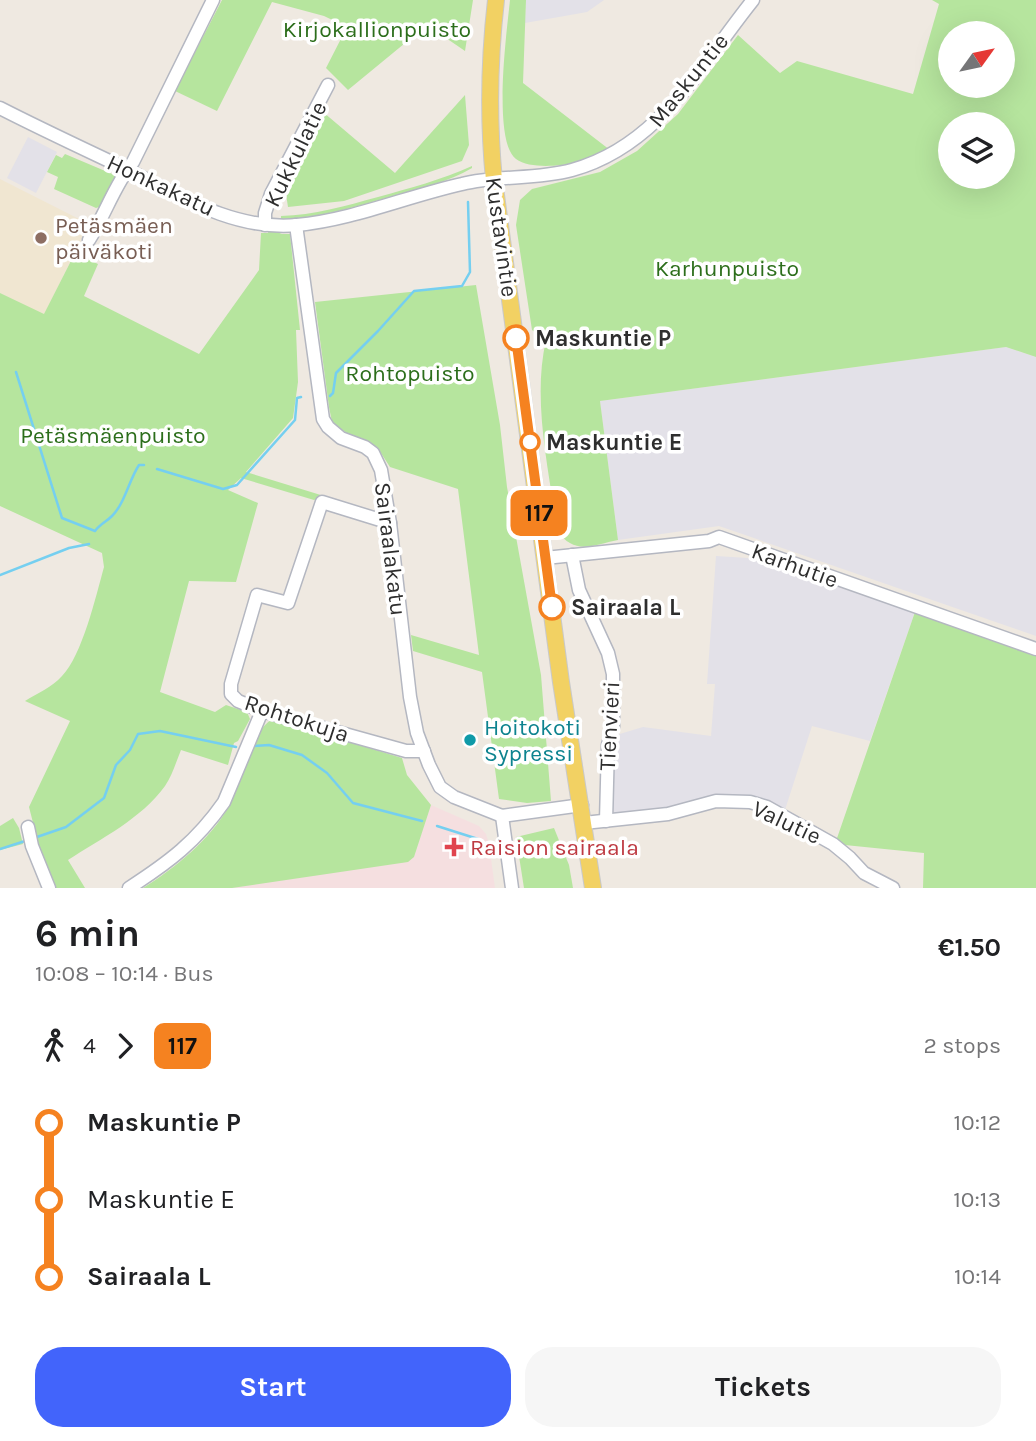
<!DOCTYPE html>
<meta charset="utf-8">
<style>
body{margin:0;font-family:Karla,sans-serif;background:#f6f6f6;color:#202124;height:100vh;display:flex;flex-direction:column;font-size:26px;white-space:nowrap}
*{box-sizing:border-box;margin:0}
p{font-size:23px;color:#757577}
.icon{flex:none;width:38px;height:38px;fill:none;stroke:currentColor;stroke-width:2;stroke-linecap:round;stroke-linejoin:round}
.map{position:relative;height:888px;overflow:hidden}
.drawer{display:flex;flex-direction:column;background:#fff;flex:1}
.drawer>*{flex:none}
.badge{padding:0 14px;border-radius:10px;font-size:24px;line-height:46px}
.needle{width:46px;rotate:57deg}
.buttons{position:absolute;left:938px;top:21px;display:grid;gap:14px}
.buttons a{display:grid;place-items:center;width:77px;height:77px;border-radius:50%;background:#fff;box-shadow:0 7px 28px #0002;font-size:35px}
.map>.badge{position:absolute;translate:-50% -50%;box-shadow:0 0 0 4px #fff}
.legs{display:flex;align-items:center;gap:10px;height:77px;padding:0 35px;font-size:23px}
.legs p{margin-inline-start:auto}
.summary{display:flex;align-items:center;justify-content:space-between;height:119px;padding:0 35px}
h1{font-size:38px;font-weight:700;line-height:52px}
.cta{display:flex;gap:14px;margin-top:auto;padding:14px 35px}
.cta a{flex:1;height:80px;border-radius:28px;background:#4264fb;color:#fff;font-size:28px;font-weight:700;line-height:80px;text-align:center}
.cta a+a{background:#f6f6f6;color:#202124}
ul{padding:0 35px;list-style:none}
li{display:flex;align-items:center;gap:24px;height:77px;font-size:26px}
li i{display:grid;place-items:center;width:10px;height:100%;margin:0 9px;background:currentColor}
li i::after{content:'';width:18px;height:18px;margin:-9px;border:5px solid;border-radius:50%;background:#fff}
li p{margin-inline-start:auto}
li:first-child i{background:linear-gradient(#0000 50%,currentColor 0)}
li:last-child i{background:linear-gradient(currentColor 50%,#0000 0)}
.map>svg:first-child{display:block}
</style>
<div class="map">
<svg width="1036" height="888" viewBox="0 0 1036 888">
<rect width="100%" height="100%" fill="#efe9e1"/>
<!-- industrial -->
<g fill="#e3e1e8">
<polygon points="526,0 604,0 587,12 525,23"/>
<polygon points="28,137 57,152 36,193 7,178"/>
<polygon points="1006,347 1036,357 1036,636 719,526 618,540 600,401"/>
<polygon points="716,556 748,558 915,612 870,741 812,726 784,813 748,798 601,817 603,739 643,727 711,736 715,684 707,684"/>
</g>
<!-- education -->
<polygon fill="#f0e6d1" points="0,179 89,224 44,315 0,293"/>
<!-- medical -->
<polygon fill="#f5dfe0" points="431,805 479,826 486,834 489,844 495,888 232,888 414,857"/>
<!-- green -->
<g fill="#b6e59e" fill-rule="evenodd">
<polygon points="222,0 473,0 465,51 427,25 348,90 326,68 347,27 324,16 272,2 217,111 175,91"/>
<path d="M510,0H526L523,83L610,150C599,155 586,161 574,163C560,166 529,169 516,159C492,141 507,30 510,0Z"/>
<path d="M932,0H1036V357L1006,347L600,401L618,540C593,545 574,556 557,530C549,469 532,401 546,340L532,330L516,225L520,200L532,189L600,172L637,151L678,114L738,35L780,73L797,61L913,94L939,4ZM950,33H1003V86H950ZM950,124H1003V177H950Z"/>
<polygon points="465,95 469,145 462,161 344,201 288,207 286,194 323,112 395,173"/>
<polygon points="65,154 117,176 102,206 96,208 54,189 58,177 47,172 56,155 62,158"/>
<path d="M472,166V168C448,182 421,188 394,196C357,206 320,218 281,219V216C314,215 345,206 378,197C410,188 441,180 472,166Z"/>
<path d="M269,229L282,234H290L300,330H296L298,382L293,418L246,472L324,496L314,500L241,478L228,490L258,503L236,582L189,581L160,692L215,712L226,705L247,712L250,719L238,741L234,743L228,765L181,750C176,762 172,776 165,786C141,819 102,838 68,860L85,888H54L41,854L29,807L70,721L25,701C38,693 52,687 62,676C82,656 96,596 104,567L102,553L0,506V293L44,314L75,253L98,264L84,296L199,354L259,270L261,233H268Z"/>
<polygon points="476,285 500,425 507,487 541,675 551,801 527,803 499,799 482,672 413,651 411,635 479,655 458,489 390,467 377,447 348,434 332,422 329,407 315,302"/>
<polygon points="915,612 1036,655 1036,888 923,888 924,853 835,844"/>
<path d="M271,720H277L402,758L407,775L431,805L414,857L408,862L232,888H143C175,868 210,840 229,806C242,784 250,733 271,720Z"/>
<polygon points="13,818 19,828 23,844 0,850 0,826"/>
<polygon points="554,828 569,865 573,888 524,888 516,837"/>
</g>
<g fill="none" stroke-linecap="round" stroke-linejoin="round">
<!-- stream -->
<g stroke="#75cff0" stroke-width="2.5">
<path d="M16,372L62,518L95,531C100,524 106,522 112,516C125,503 129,480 139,465H144"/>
<polyline points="330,396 333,393 336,373 378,331 414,291 462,286 470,272 468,202"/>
<polyline points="157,469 223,489 237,485 295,420 297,398 301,397"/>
<polyline points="0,575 69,548 89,544"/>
<polyline points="252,746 269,745 302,755 327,773 353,803 422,821"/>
<polyline points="437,826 478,839"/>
<polyline points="34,838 66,827 104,798 116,765 130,750 138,734 160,731 236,747"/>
<polyline points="0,849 28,840"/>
</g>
<!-- minor casing -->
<g stroke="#b4b7c1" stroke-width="15">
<g id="minor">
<path d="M0,108C41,129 82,148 124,168C178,195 234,231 297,225C352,220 408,196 462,184C497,175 536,180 572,170C659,146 700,66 753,0"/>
<polyline points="265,225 265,213 271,194 328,85"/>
<polyline points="296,225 323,419 328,427 341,438 365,447 373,453 381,470 390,523 410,697 417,733 429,765 440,787 454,797 502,816 582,805"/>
<path d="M89,240C105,215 115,184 133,162L213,0"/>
<polyline points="390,523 322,502 288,603 257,595 231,684 231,694 238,701 262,711 406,751 424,751"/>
<polyline points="572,555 579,590 608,653 613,674 613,727 608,745 606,821"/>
<polyline points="545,558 709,541 719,537 1036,649"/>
<polyline points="502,816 512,888"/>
<polyline points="584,823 668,814 716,801 750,802 767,807 833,844 850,858 864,873 893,888"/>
<polyline points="28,827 32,846 49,888"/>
<path d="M129,888C169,862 196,842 224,802L262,711"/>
</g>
</g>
<!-- major casing -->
<g stroke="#c9c9c9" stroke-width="18">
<path id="major" d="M496,0C489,61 488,119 494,180L561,682L593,888"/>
</g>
<!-- minor -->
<use href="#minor" stroke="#fff" stroke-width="12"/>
<!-- major -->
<use href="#major" stroke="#f2d163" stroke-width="16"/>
</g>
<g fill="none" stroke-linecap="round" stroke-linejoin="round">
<!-- line-1 casing -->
<g stroke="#fff" stroke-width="16">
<polyline id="line-1" points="516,338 552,607"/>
</g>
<!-- line-1 -->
<use href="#line-1" stroke="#f58220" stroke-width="10"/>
</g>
<!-- markers -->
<circle fill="#8d6e63" stroke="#fff" stroke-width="2.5" cx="41" cy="238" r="7"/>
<g fill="#fff" stroke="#f58220" stroke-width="3.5">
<circle cx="516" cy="338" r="12"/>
<circle cx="530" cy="442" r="9"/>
<circle cx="552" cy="607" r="12"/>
</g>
<circle fill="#0f9aa8" stroke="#fff" stroke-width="2.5" cx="470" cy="740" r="7"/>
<path fill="#e0444e" stroke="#fff" stroke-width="2.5" d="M450.5 836.5h7v7h7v7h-7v7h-7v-7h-7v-7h7z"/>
<g text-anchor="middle" stroke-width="7" stroke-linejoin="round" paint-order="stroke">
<!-- park labels -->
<g font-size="23" fill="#2c6e1b" stroke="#fff">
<text x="377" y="37">Kirjokallionpuisto</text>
<text x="727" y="276">Karhunpuisto</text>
<text x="410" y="381">Rohtopuisto</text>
<text x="113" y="443">Petäsmäenpuisto</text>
</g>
<!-- street labels -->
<g font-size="23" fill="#2e2e2e" stroke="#fff">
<text transform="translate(688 80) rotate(-51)" y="8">Maskuntie</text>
<text transform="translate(295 154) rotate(-64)" y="8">Kukkulatie</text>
<text transform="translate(161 185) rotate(25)" y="8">Honkakatu</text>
<text transform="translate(502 237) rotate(82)" y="8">Kustavintie</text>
<text transform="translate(391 549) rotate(83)" y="8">Sairaalakatu</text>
<text transform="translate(795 565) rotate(20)" y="8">Karhutie</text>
<text transform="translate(297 718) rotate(18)" y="8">Rohtokuja</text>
<text transform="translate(609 726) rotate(-87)" y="8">Tienvieri</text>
<text transform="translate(787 822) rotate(25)" y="8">Valutie</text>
</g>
<!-- education labels -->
<g font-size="23" fill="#785e54" stroke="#fff" text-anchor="start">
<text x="55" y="233">Petäsmäen<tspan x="55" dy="26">päiväkoti</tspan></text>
</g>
<!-- stop labels -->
<g font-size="23" font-weight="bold" fill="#2e2e2e" stroke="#fff" text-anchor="start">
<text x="535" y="346">Maskuntie P</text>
<text x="546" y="450">Maskuntie E</text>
<text x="571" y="615">Sairaala L</text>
</g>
<!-- culture labels -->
<g font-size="23" fill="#0d838f" stroke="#fff" text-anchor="start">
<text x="484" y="735">Hoitokoti<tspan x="484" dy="26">Sypressi</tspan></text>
</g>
<!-- health labels -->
<g font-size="23" fill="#be3a42" stroke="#fff" text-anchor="start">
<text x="470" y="855">Raision sairaala</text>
</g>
</g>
</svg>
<div class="buttons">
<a><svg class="needle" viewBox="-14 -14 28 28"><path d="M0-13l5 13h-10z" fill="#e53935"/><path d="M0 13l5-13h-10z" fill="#757577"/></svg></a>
<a><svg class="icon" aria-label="layers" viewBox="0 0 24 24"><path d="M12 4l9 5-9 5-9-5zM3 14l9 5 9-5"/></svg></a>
</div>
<b class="badge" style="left:539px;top:513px;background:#f58220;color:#111">117</b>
</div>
<section class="drawer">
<div class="summary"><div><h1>6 min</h1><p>10:08 – 10:14 · Bus</p></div><b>€1.50</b></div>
<div class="legs"><svg class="icon" aria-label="walk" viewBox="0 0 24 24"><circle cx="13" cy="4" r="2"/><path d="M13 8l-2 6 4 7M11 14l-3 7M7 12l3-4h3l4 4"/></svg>4<svg class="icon" aria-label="forward" viewBox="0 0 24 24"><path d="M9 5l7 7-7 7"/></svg><b class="badge" style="background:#f58220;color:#111">117</b><p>2 stops</p></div>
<ul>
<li><i style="color:#f58220"></i><b>Maskuntie P</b><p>10:12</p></li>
<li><i style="color:#f58220"></i><span>Maskuntie E</span><p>10:13</p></li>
<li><i style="color:#f58220"></i><b>Sairaala L</b><p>10:14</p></li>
</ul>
<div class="cta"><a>Start</a><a>Tickets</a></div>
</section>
